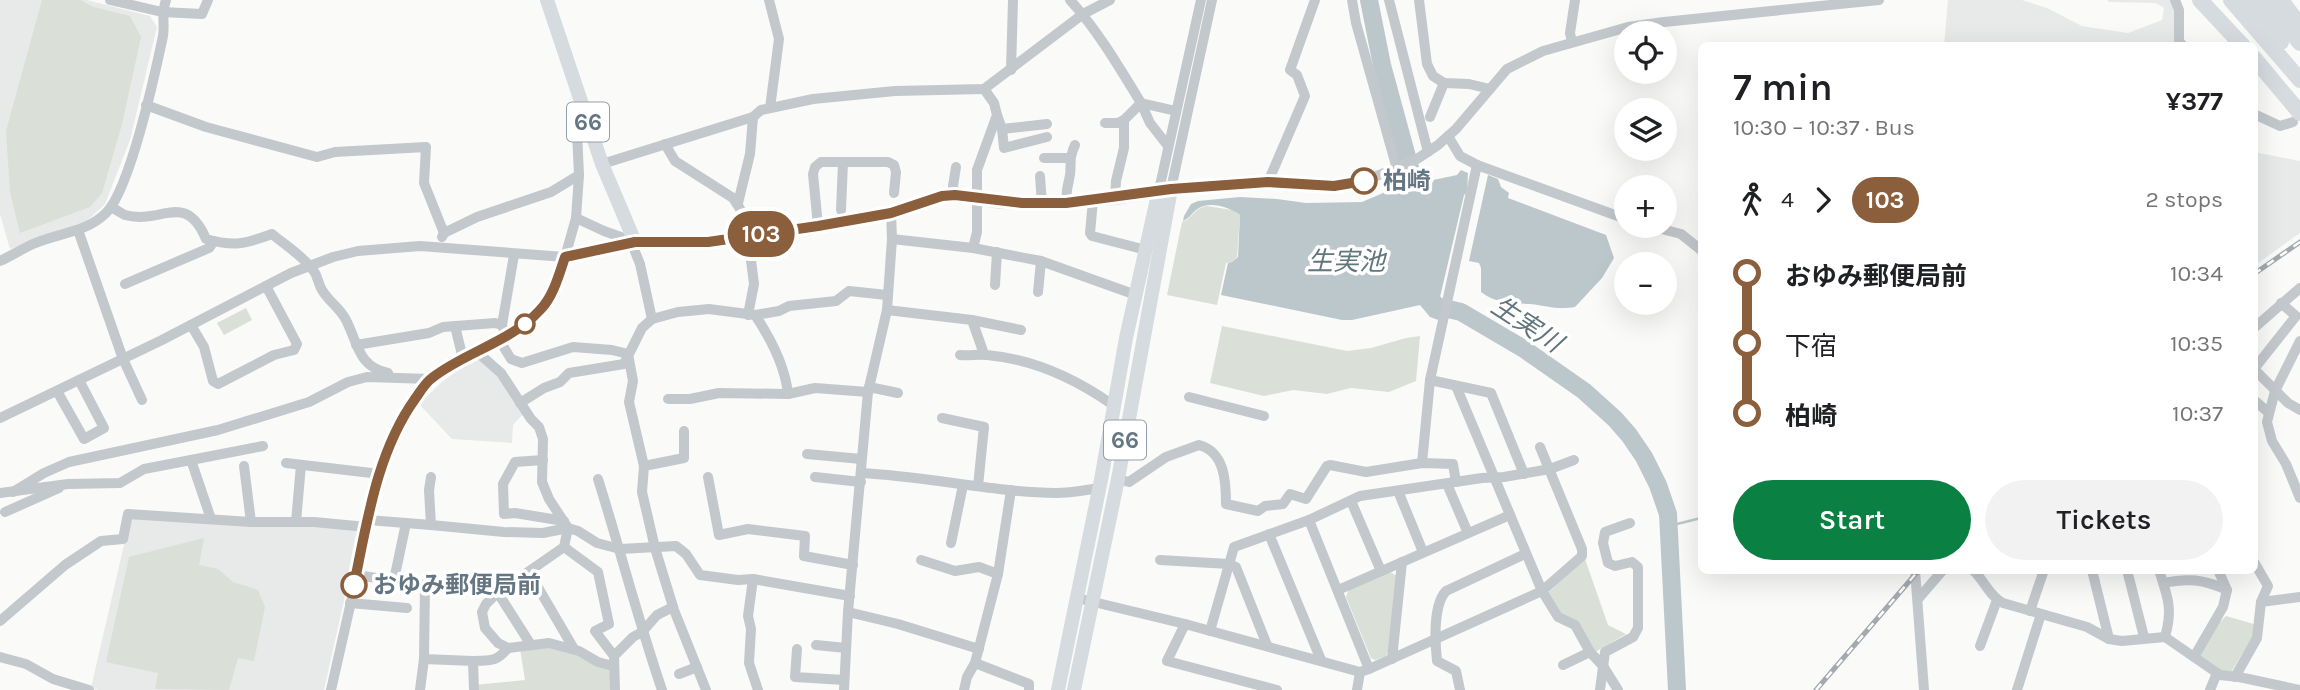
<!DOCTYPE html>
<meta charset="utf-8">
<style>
body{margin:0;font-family:Karla,"Noto Sans JP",sans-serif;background:#f2f2f2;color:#202124;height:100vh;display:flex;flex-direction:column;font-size:26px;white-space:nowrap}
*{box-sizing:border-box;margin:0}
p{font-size:23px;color:#757577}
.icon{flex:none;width:38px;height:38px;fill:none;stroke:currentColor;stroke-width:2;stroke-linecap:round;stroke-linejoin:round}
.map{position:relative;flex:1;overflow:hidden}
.sheet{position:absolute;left:1698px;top:42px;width:560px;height:532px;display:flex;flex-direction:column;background:#fff;border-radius:10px;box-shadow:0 7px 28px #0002}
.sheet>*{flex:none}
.badge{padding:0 14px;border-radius:23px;font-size:24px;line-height:46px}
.tools{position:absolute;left:1614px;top:21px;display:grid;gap:14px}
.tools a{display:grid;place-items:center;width:63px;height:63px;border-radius:50%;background:#fff;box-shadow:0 7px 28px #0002;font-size:35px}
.map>.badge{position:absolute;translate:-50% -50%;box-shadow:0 0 0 4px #fff}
.legs{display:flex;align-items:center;gap:10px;height:77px;padding:0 35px;font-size:23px}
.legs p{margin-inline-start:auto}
.head{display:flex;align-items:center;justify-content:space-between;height:119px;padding:0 35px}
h1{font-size:38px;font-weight:600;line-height:52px}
.cta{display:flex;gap:14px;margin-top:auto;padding:14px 35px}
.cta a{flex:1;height:80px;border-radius:42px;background:#0b8043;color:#fff;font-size:28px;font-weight:600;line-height:80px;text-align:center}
.cta a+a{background:#f2f2f2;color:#202124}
ul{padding:0 35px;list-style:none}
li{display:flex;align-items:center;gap:24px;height:70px;font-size:26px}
li i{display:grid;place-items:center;width:10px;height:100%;margin:0 9px;background:currentColor}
li i::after{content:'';width:18px;height:18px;margin:-9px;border:5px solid;border-radius:50%;background:#fff}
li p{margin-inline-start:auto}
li:first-child i{background:linear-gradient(#0000 50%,currentColor 0)}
li:last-child i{background:linear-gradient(currentColor 50%,#0000 0)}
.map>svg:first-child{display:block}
</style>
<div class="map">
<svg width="2300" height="690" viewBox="0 0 2300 690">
<rect width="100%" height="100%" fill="#fafaf8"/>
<!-- built -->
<g fill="#e8e9e9">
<polygon points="0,0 87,0 150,16 157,27 130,140 105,204 88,220 77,226 10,249 0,214"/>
<polygon points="1948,0 2022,0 2047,8 2082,26 2128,33 2162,20 2164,8 2156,3 2109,2 2107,0 2172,0 2180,46 1944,46"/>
<polygon points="2254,152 2300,161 2300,233 2254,266"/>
<polygon points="473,359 481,359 497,372 523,414 513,425 512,443 452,439 419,404 443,381"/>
<polygon points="137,517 312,523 360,529 324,690 99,690 91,688 129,523"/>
</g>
<!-- green -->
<g fill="#dadfd7">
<polygon points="42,0 80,0 94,7 130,16 141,37 122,124 102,193 90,207 20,233 10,192 6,131"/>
<path d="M1207,206L1232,210L1240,215L1237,257L1232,262L1226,263L1217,305L1167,295L1182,222C1193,219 1193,208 1207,206Z"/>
<polygon points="246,308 252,320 224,335 217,323"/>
<polygon points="1222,326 1347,351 1371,348 1406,338 1420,336 1416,381 1389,392 1351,388 1327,394 1293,390 1264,396 1210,383"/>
<polygon points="204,538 199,565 218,569 233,582 258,590 265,607 254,661 238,658 229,690 155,689 158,673 106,662 129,557"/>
<polygon points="1585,559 1608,625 1626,634 1595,652 1561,615 1548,593"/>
<polygon points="1388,571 1397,576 1389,650 1386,656 1375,660 1371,658 1346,597 1349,589"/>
<polygon points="2226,616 2257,625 2253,636 2231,672 2225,673 2198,659 2209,633"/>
<polygon points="549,646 566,649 612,668 614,690 475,690 474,685 525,680 520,649"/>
</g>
<!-- water -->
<g fill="#bbc7cb">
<path d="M1461,170L1468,173L1467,193L1464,195L1440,297L1445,301L1441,321L1430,317L1420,305L1352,320H1342L1221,295L1228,263L1232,262L1238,257L1240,215C1229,207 1208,200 1196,210C1191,214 1190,218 1183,221L1184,216L1191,204L1198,201L1240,197L1277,199L1306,203L1362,202L1383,193L1400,182L1405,186L1457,175Z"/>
<path d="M1488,175L1498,179L1501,187L1509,193L1508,198L1606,235L1614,258L1602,278L1575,307C1557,310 1548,306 1530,304C1511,303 1497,304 1481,292V268L1479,263L1469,261Z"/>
</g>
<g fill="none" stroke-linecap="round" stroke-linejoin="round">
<!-- stream -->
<polyline stroke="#bbc7cb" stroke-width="2.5" points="1669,526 1701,518"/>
<!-- river -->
<g stroke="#bbc7cb" stroke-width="18">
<polyline points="1369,0 1382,65 1412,175 1407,208"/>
<polyline points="1431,299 1436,306 1461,312 1524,349 1584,391 1615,419 1629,435 1644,457 1658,485 1668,514 1677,690"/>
</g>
<!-- minor -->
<g stroke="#c3c8cc" stroke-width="10">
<polyline points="110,0 162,12 202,14 208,0"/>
<polyline points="769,0 779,39 770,108"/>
<path d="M1070,0C1098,31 1119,67 1141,103L1176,111"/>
<polyline points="1212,0 1171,189 1268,182 1334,186 1367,180 1417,159 1438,145 1456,129 1507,69 1543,51 1628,27 1664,22 1879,0"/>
<polyline points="1352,0 1356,23 1397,169"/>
<polyline points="1389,0 1428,152"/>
<polyline points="1419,0 1427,64 1433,76 1444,83 1469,84 1490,89"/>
<polyline points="2175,0 2179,10 2179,41 2183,46"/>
<polyline points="1572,42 1570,33 1575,0"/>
<polyline points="1011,70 1013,0"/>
<polyline points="146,105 206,127 317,157 335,152 426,147 424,183 444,233"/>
<polyline points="2254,114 2280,126 2293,122"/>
<polyline points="997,115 1002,129 1004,148 1047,137"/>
<polyline points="1430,117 1444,83"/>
<polyline points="1105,123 1118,123 1124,120"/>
<polyline points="1002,129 1047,124"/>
<polyline points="1448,136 1460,156 1477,165 1626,219"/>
<polyline points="665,144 675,161 733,198 742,212 766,233"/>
<polyline points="1044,158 1069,158"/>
<polyline points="602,164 753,117 761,110 813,99 895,91 984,89 1083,14 1110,0"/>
<polyline points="1040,176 1042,204"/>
<polyline points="1268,182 1305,96 1297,75 1290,70 1315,0"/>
<polyline points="1159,190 1201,0"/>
<polyline points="955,195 953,186 956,167"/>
<polyline points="1115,198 1116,181 1124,148 1124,120 1141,103 1150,123 1168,146"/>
<polyline points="1093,200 1090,233 1092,236 1146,250"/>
<polyline points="738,203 750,154 753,117"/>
<path d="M1067,203C1066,193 1067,189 1069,180C1073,166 1067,162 1075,145"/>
<path d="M111,207C115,209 121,213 125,215C161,225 185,190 206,239C234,247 245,244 272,234C285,245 303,256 313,270C318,276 318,284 322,290C329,302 340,308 346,320C358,343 358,367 388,373"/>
<polyline points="841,210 843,162"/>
<polyline points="576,218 604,231 632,241"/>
<polyline points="818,226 813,174 815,167 821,162 888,162 894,165 896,172 894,193"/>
<polyline points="1650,226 1681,234 1701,250"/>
<polyline points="78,230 123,359 142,400"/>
<polyline points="442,237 444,233 477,217 551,192 579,175"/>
<polyline points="748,237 754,284 748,315"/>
<polyline points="892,239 973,248 1041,261 1136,295"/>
<polyline points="635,242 634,249 640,264 652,319"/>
<polyline points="973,248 977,232 977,170 997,115 994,103 984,89"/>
<path d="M0,261C11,256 22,249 33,244C57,233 86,233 106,213C130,189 155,74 163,36C165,23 161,14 166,0"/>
<polyline points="125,284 209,248 214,241"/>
<polyline points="995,285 997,252"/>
<polyline points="1038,292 1041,261"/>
<polyline points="887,310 972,320 1021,330"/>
<path d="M755,315C771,339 785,365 788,394"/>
<polyline points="972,320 984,354"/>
<polyline points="191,325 204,347 213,381 218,384 274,355 294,350 297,344 266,286"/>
<polyline points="502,325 514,255"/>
<polyline points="455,326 463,359"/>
<polyline points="2254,328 2300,288"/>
<polyline points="500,341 511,359 522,363 573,347 612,350 628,354 633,381 629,402 644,466"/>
<polyline points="2300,341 2275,391 2267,422 2272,441 2286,464 2300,498"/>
<polyline points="356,345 429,333 443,327 495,323 502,325 506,336"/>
<polyline points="476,351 501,373 531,419 539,427 543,439 542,482 549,499 568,528 564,547 495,595 486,604 482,612 485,628 498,643 508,648 549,643 579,651 598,662 613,666"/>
<path d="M960,355C969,356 978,354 987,355C1033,359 1076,379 1113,405"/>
<polyline points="2254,369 2296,316 2281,303"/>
<polyline points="2254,369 2288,403 2300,410"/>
<polyline points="1430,380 1491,393 1524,474"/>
<polyline points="1456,386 1542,591 1558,617 1575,625 1590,652 1603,666 1618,690"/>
<polyline points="869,387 898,393"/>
<polyline points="57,391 84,439 104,428 79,380"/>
<polyline points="1189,397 1264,416"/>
<polyline points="668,399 690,399 719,393 788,394 815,388 868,392"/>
<polyline points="2254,400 2269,413"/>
<polyline points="520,403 544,388 560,382 569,373 624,364 642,328 652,319 678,312 709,309 755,315 779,311 789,306 836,301 849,291 887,295"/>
<polyline points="0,418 162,340 291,273 333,257 358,251 420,246 565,257 635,242"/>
<polyline points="942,418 984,427 978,486"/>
<polyline points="684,431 684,458 644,466 642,492 655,548 674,610 706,690"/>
<polyline points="807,454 861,459"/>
<polyline points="191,460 263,446"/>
<polyline points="543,460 515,462 503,484 504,514 515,513 564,521"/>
<polyline points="286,463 380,474"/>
<polyline points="1422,463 1430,380 1477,165"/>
<polyline points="244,466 251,522"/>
<path d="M861,473C926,476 991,492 1056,493C1071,493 1085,490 1100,488"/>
<polyline points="431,477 429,490 431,525 504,532 543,533 568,528 578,531 597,543 620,549 676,546 686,554 700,575 738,580 753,579 850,596"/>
<polyline points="708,477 719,535 748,529 805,536 804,556 853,565"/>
<polyline points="815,477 861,482"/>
<path d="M598,479C620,549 638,620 662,690"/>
<path d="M1118,479L1129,482L1166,457L1199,445C1225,452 1226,482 1226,504L1258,511L1265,506L1283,504L1290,494L1306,499L1327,466L1330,465L1366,472L1422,463L1453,464L1456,482"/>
<polyline points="1447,484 1468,533"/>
<polyline points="1398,491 1423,552"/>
<polyline points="13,492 44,473 69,462 218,430 309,402 348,382 367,377 430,379"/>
<polyline points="0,493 68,484 120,483 144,469 191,460 211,519"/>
<polyline points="1351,501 1381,571"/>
<polyline points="5,512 59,488"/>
<polyline points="368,520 431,525"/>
<polyline points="1309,520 1369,669"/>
<polyline points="296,522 301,465"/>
<polyline points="1269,534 1321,660"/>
<polyline points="951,543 963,485"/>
<polyline points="564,547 598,572 609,624 595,631 614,656"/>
<polyline points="921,560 955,571 979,567 998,574"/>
<polyline points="1160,560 1229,564 1236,567 1267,645"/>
<polyline points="1915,570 1924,690"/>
<path d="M1973,570C1984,580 1990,597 2003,603L2087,627L2109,639L2122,641L2165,637L2220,675L2239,677L2300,690"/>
<polyline points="2092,570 2109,639"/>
<polyline points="2127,570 2144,637"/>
<path d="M2159,570C2168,598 2173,609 2165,637"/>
<polyline points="529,572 574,649"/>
<polyline points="356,575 425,585 424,659 473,661 474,690"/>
<polyline points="753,579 748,616 751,629 749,663 758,690"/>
<polyline points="394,580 406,523"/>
<path d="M2163,583C2188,578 2203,579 2227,590"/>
<polyline points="1338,590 1510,515"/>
<polyline points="498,593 531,645"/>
<polyline points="1077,598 1185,624 1360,672 1369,669 1542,591 1582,556 1582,549 1540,447"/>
<polyline points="1918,599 1943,570"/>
<polyline points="2261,602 2300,597"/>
<polyline points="350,603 407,608"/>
<polyline points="2030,611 2044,570"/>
<polyline points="848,612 898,624 979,649"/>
<polyline points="0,621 65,565 101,541 123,539 128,514 251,522 314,522 367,527"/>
<polyline points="1185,624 1167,661 1277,690"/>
<polyline points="1210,631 1234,547 1309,520 1360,496 1482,478 1504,477 1550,469 1574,460"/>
<polyline points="816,645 846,648"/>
<polyline points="1980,646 1997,600"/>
<polyline points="797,649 795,677 844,680"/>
<polyline points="0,657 26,664 53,679 89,690"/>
<polyline points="2194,657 2223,607 2227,590 2218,570"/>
<polyline points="1392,659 1402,562"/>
<path d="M473,661C491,660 495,663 508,648"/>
<polyline points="975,663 1029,684 1029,690"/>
<polyline points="1563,665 1590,652"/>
<polyline points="679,674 697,667"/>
<polyline points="2235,677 2257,638 2261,602 2268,586 2254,562"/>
<polyline points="331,690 380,474 401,420 430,379 476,351 500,341 525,324 542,309 553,288 565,257 576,218 579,175 577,132 589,123"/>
<polyline points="420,690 424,659"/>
<polyline points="615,690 614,656 633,637 642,632 657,615 673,607"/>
<polyline points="844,690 848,612 868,392 887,310 892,239 891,213"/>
<polyline points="964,690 967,677 975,663 998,574 1011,490"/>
<polyline points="1357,690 1360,672"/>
<path d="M1460,690L1456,671L1437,661C1435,642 1433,605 1446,591L1525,554"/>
<polyline points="1600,690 1605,652 1633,637 1638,628 1638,567 1632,562 1615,566 1608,563 1603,543 1605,532 1630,523"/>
<polyline points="2017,690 2041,614"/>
<polyline points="2210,690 2217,673"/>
</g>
<!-- major -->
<g stroke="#d6dbdf" stroke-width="14">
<polyline points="547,0 602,164 635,242 708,241 748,237 891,213 942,196 955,195 1001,202 1042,204 1115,198 1171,189 1118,479 1074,690"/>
<polyline points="1058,690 1101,480 1126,338 1159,190"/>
</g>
<!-- highway -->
<g stroke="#d6dbdf" stroke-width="16">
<polyline points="2200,0 2243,46"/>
<polyline points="2231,0 2300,80"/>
<polyline points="2248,0 2281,42"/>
<polyline points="2266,0 2300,43"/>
<polyline points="2281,0 2298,23"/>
<polyline points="2254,58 2300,113"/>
</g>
<!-- rail casing -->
<g stroke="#a2aab0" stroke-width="5">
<g id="rail">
<polyline points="2254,274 2300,242"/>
<polyline points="1816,690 1919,570"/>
</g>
</g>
<!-- rail -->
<use href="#rail" stroke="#fff" stroke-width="2.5" stroke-dasharray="8" stroke-linecap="butt"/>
</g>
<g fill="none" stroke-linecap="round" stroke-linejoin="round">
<!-- line-1 casing -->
<g stroke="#fff" stroke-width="16">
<path id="line-1" d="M354,585C367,522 377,452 415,399C420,392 425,383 432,378C465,352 511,342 540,310C553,297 559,275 565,257L635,242H708L818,226L891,213L942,196L955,195L1022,203H1066L1171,189L1268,182L1334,186L1364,181"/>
</g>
<!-- line-1 -->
<use href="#line-1" stroke="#8b5e3c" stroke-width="10"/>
</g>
<!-- markers -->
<g fill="#fff" stroke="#8b5e3c" stroke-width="3.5">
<circle cx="1364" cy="181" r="12"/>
<circle cx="525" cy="324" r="9"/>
<circle cx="354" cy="585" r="12"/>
</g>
<g text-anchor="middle" stroke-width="7" stroke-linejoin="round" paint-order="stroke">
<!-- shield labels -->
<g fill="#fff" stroke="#939fa8" stroke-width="2">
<rect x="567" y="102.5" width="42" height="39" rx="5"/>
<rect x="1104" y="420.5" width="42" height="39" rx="5"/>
</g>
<g font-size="23" font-weight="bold" fill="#657683">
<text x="588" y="130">66</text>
<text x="1125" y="448">66</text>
</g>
<!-- stop labels -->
<g font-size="24" font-weight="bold" fill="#657683" stroke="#fff" text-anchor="start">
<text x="1383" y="189">柏崎</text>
<text x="373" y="593">おゆみ郵便局前</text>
</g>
<!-- water labels -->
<g font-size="26" font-style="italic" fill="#60757c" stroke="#fff">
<text x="1346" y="270">生実池</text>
<text transform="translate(1527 324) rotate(33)" y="9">生実川</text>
</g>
</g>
</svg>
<div class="tools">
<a><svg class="icon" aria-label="locate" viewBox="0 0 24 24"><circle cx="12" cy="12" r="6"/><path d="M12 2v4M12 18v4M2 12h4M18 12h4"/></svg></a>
<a><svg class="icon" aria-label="layers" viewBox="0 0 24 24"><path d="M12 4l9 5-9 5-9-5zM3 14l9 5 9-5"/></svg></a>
<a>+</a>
<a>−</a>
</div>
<b class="badge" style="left:761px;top:234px;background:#8b5e3c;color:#fff">103</b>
<section class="sheet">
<div class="head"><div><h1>7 min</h1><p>10:30 – 10:37 · Bus</p></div><b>¥377</b></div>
<div class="legs"><svg class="icon" aria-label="walk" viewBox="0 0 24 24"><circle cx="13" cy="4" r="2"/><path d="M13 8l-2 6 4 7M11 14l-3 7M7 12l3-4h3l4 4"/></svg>4<svg class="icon" aria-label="forward" viewBox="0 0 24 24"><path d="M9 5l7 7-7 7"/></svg><b class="badge" style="background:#8b5e3c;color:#fff">103</b><p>2 stops</p></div>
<ul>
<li><i style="color:#8b5e3c"></i><b>おゆみ郵便局前</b><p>10:34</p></li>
<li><i style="color:#8b5e3c"></i><span>下宿</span><p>10:35</p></li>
<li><i style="color:#8b5e3c"></i><b>柏崎</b><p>10:37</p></li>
</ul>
<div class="cta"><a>Start</a><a>Tickets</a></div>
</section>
</div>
